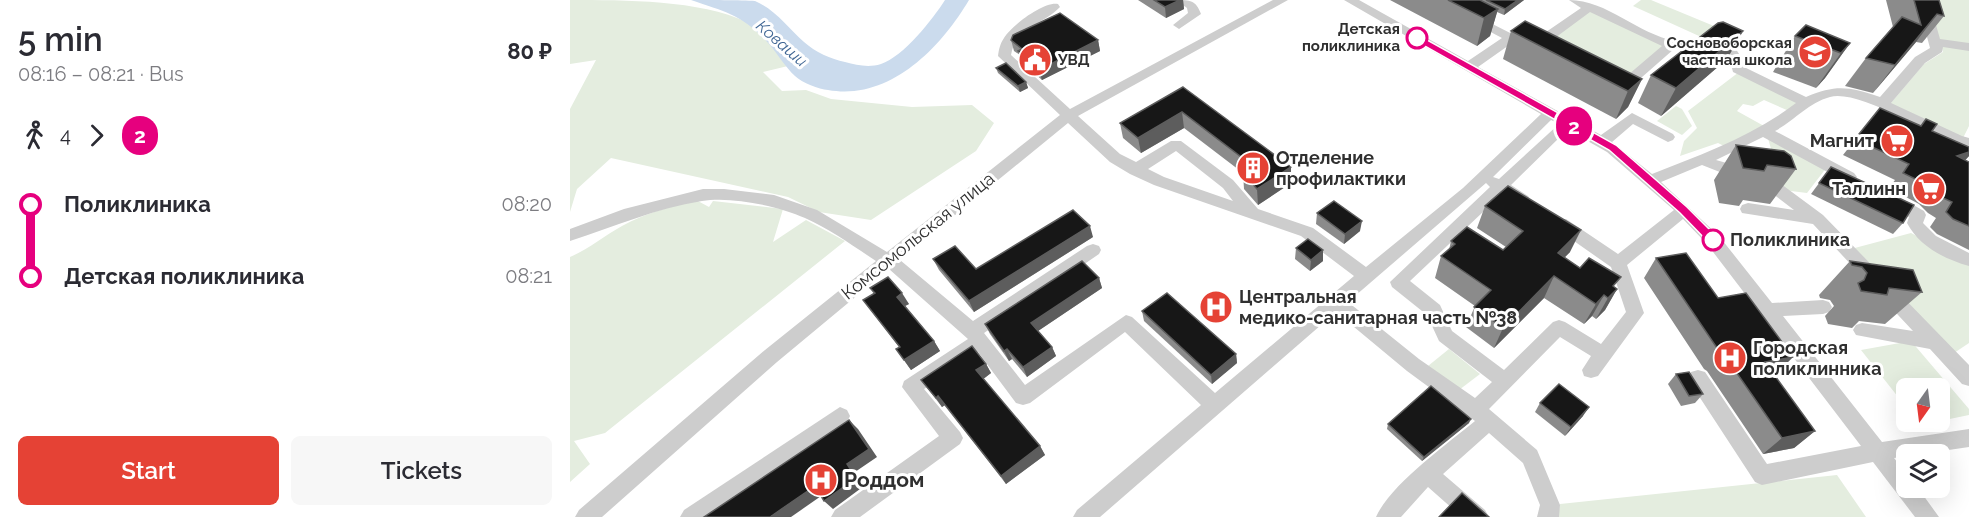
<!DOCTYPE html>
<meta charset="utf-8">
<style>
body{margin:0;font-family:Raleway,sans-serif;background:#f7f7f7;color:#2b2b33;height:100vh;display:flex;flex-direction:column;font-size:22px;white-space:nowrap}
*{box-sizing:border-box;margin:0}
p{font-size:20px;color:#7c7c81}
.icon{flex:none;width:33px;height:33px;fill:none;stroke:currentColor;stroke-width:2;stroke-linecap:round;stroke-linejoin:round}
.map{position:relative;flex:1;overflow:hidden}
.panel{display:flex;flex-direction:column;background:#fff;width:570px}
.panel>*{flex:none}
.badge{padding:0 12px;border-radius:20px;font-size:21px;line-height:39px}
.needle{width:39px;rotate:194deg}
.fabs{position:absolute;left:1326px;top:378px;display:grid;gap:12px}
.fabs a{display:grid;place-items:center;width:54px;height:54px;border-radius:9px;background:#fff;box-shadow:0 6px 24px #0002;font-size:30px}
.map>.badge{position:absolute;translate:-50% -50%;box-shadow:0 0 0 3px #fff}
.legs{display:flex;align-items:center;gap:9px;height:66px;padding:0 18px;font-size:20px}
.legs p{margin-inline-start:auto}
.summary{display:flex;align-items:center;justify-content:space-between;height:102px;padding:0 18px}
h1{font-size:33px;font-weight:600;line-height:45px}
.button{display:flex;gap:12px;margin-top:auto;padding:12px 18px}
.button a{flex:1;height:69px;border-radius:9px;background:#e54235;color:#fff;font-size:24px;font-weight:600;line-height:69px;text-align:center}
.button a+a{background:#f7f7f7;color:#2b2b33}
ul{padding:0 18px;list-style:none}
li{display:flex;align-items:center;gap:21px;height:72px;font-size:22px}
li i{display:grid;place-items:center;width:9px;height:100%;margin:0 8px;background:currentColor}
li i::after{content:'';width:15px;height:15px;margin:-8px;border:4px solid;border-radius:50%;background:#fff}
li p{margin-inline-start:auto}
li:first-child i{background:linear-gradient(#0000 50%,currentColor 0)}
li:last-child i{background:linear-gradient(currentColor 50%,#0000 0)}
main{display:flex;flex:1;min-height:0}
.map>svg:first-child{display:block}
</style>
<main>
<section class="panel">
<div class="summary"><div><h1>5 min</h1><p>08:16 – 08:21 · Bus</p></div><b>80 ₽</b></div>
<div class="legs"><svg class="icon" aria-label="walk" viewBox="0 0 24 24"><circle cx="13" cy="4" r="2"/><path d="M13 8l-2 6 4 7M11 14l-3 7M7 12l3-4h3l4 4"/></svg>4<svg class="icon" aria-label="forward" viewBox="0 0 24 24"><path d="M9 5l7 7-7 7"/></svg><b class="badge" style="background:#e6007e;color:#fff">2</b></div>
<ul>
<li><i style="color:#e6007e"></i><b>Поликлиника</b><p>08:20</p></li>
<li><i style="color:#e6007e"></i><b>Детская поликлиника</b><p>08:21</p></li>
</ul>
<div class="button"><a>Start</a><a>Tickets</a></div>
</section>
<div class="map">
<svg width="1399" height="517" viewBox="0 0 1399 517">
<rect width="100%" height="100%" fill="#fff"/>
<!-- green -->
<g fill="#e4eddf">
<path d="M0,0C55,0 130,0 177,22C193,33 206,52 218,66L193,72L212,91L236,90L261,99L342,107L402,105L424,123L406,151L301,220L249,212L218,197L41,158L7,189L0,212V109L26,60L0,64Z"/>
<polygon points="1071,0 1081,0 1202,50 1140,41 1063,6"/>
<polygon points="1358,0 1399,0 1399,126 1393,138 1320,104 1354,64 1373,52"/>
<polygon points="1021,9 1098,44 1044,89 965,50"/>
<polygon points="1169,72 1232,102 1219,111 1194,100 1183,106 1173,104 1167,111 1194,126 1154,146 1148,143 1110,156 1114,141 1127,128 1118,111"/>
<polygon points="1106,106 1112,109 1122,126 1112,135 1087,121"/>
<polygon points="1197,135 1257,167 1237,193 1213,190"/>
<path d="M126,200L139,207L143,201L213,209L203,242L236,220L275,241L35,433L4,441L20,464L0,482V257C19,249 34,236 52,226C75,213 100,207 126,200Z"/>
<polygon points="1341,233 1399,263 1399,343 1381,355 1281,249"/>
<polygon points="1341,341 1399,409 1399,415 1370,421 1370,388 1336,388 1336,407 1291,350"/>
<polygon points="879,349 910,374 889,390 858,366"/>
<polygon points="1267,475 1296,517 988,517 990,504"/>
</g>
<!-- water -->
<path fill="#cbdbed" d="M121,0C137,0 172,0 185,1C206,10 218,28 234,42C245,52 261,59 275,62C287,65 298,68 311,64C333,57 363,19 375,0H399C370,49 319,101 258,90C249,89 232,83 225,76C215,67 208,54 199,44C173,15 156,12 121,0Z"/>
<g fill="none" stroke-linecap="round" stroke-linejoin="round">
<!-- minor -->
<g fill="#cdcdcd" fill-rule="evenodd">
<path d="M606,0C620,0 626,0 631,14L609,29L603,25L618,13L617,8Z"/>
<path d="M703,0H718L508,116L550,154L566,162L601,141H611L663,180L688,209L743,228L796,267L893,188L971,114L774,0H789L898,61L932,38L860,0H875L960,43L1011,8L999,0C1037,0 1068,34 1105,41C1132,47 1165,27 1174,67L1236,97C1267,84 1279,87 1310,97L1345,57L1360,48L1347,0H1359L1370,39L1399,43V51L1373,47L1372,52L1355,63L1321,103L1392,136L1399,138V146L1384,144C1358,132 1287,89 1260,97C1238,103 1224,121 1205,131L1284,173L1287,177L1284,181H1274L1193,137L1146,160L1199,175L1253,215L1399,365V386L1392,384L1360,349L1286,335L1283,330L1286,325L1292,323L1343,331L1243,224L1172,213L1170,209L1172,205L1178,203L1224,210L1189,183L1165,178L1132,165L1091,182L1149,236L1202,303L1253,300L1259,302L1262,307L1259,312L1253,314L1213,316L1312,442L1399,429V447L1324,458L1336,473V488H1348L1369,517H1345L1303,462L1192,485L1185,482L1121,384L1119,378L1121,372L1128,370L1135,372L1197,464L1291,446L1137,244L1113,219L1057,265L1074,313L1028,376L1021,378L1014,376L1012,370L1021,356L990,337L919,409L967,450L990,505L989,517H967L970,505L953,463L919,433L873,474L915,510L919,517H892L858,487L831,517H806C820,485 877,444 905,421L837,371L766,312L530,517H503L507,510L631,405L555,332L460,403L453,405L446,403L408,352L354,389L390,432L393,438L390,444L290,517H261L265,510L369,436L332,387L334,381L398,339L319,269L207,362L32,517H5L9,510L195,350L306,261C283,246 260,229 235,218C208,206 161,196 132,201C86,208 44,227 0,241V229L54,209L133,189H154L204,195L247,210L317,252L490,115L428,56C429,49 430,44 434,38C441,26 474,1 488,4L490,7C473,25 446,26 441,55L500,109ZM1020,12L1092,46L1045,86L1043,89L1045,92H1055L1104,49L1143,48L1159,57L1163,72L1226,103C1183,136 1132,154 1082,174L1042,142L1063,124L1098,142L1103,140L1105,137L1103,134L1062,113L1031,135L908,67L942,43L956,52H966ZM981,120L989,124L929,179L923,177ZM498,123L540,162L560,174L584,185L731,236L784,276L645,393L562,317L556,315L455,385L414,333L529,254L531,250L529,246L523,244L517,246L403,321L330,260ZM1000,131L1037,152L1104,210L1048,254L996,219H984L982,223L984,227L1041,267L1056,312L1031,344L995,322L989,320L983,322L934,370L882,331L870,305L840,281L932,194L948,204H958L961,200L958,196L941,185L991,136ZM606,151L653,188L663,201L594,177L578,169ZM916,183L920,187L820,282L822,287L857,315L869,341L922,382L905,398L849,359L778,302Z"/>
<path d="M1324,194L1354,211L1356,215L1353,223L1366,236L1399,253V266C1374,259 1349,246 1337,223L1339,217L1319,204L1316,200L1319,196Z"/>
<polygon points="270,407 277,410 280,416 277,422 139,517 110,517 114,510"/>
</g>
</g>
<!-- wall -->
<g fill="#8b8b8b">
<polygon points="568,0 613,0 614,9 596,18"/>
<polygon points="820,0 954,0 934,15 927,12 920,36 907,46"/>
<polygon points="1316,0 1369,0 1374,16 1352,43 1346,42 1303,93 1275,86 1296,58 1323,27"/>
<polygon points="941,31 1072,79 1058,107 1046,119 933,59"/>
<polygon points="1173,31 1157,59 1091,116 1068,103 1081,75"/>
<polygon points="1225,36 1280,43 1255,78 1246,88 1203,72"/>
<polygon points="441,40 528,40 530,51 472,80 451,61 450,55 444,51"/>
<polygon points="426,68 456,82 458,88 450,92 428,73"/>
<polygon points="613,87 721,167 721,183 688,205 674,189 673,173 614,128 571,153 553,138 550,123"/>
<polygon points="1310,108 1399,147 1399,156 1395,160 1399,162 1399,250 1367,234 1360,227 1366,218 1358,213 1349,204 1319,188 1325,180 1273,155"/>
<polygon points="1166,145 1226,169 1200,204 1173,200 1169,206 1149,203 1144,180"/>
<polygon points="1261,167 1333,223 1323,234 1241,194"/>
<polygon points="915,206 1000,252 994,258 1047,289 1035,310 1026,319 1022,316 1014,324 974,298 924,348 896,327 905,306 865,278 871,256 879,250 881,241 933,250 936,247 907,228"/>
<polygon points="747,213 790,231 774,244 746,224"/>
<polygon points="523,237 404,312 369,270 363,259 406,269"/>
<polygon points="726,248 753,250 753,261 740,271 725,259"/>
<polygon points="1086,258 1148,298 1223,357 1204,375 1245,431 1224,448 1193,454 1137,371 1134,369 1074,278"/>
<polygon points="1280,261 1352,292 1315,324 1289,321 1282,328 1258,324 1255,316 1264,306 1260,300 1250,298 1249,295"/>
<polygon points="529,278 532,288 468,331 482,347 486,356 457,377 442,359 439,361 420,334 415,324"/>
<polygon points="300,288 339,304 335,306 364,341 370,351 341,370 326,349 329,347 293,300 304,294"/>
<polygon points="572,311 666,354 667,363 642,384 574,321"/>
<polygon points="416,364 421,373 413,379 470,446 475,455 436,484 375,405 372,407 351,380"/>
<polygon points="1106,374 1133,394 1125,403 1111,406 1098,384"/>
<polygon points="970,403 1013,416 995,436 965,412"/>
<polygon points="899,423 852,461 817,429 818,424"/>
</g>
<!-- shaded-wall -->
<g fill="#5d5d5d">
<polygon points="610,0 613,0 614,9 596,18 595,7"/>
<polygon points="948,0 954,0 934,15 935,9"/>
<polygon points="928,9 920,36 907,46 914,18"/>
<polygon points="1367,14 1346,42 1303,93 1325,65"/>
<polygon points="1173,31 1157,59 1091,116 1106,88"/>
<polygon points="528,40 530,51 472,80 469,70"/>
<polygon points="1280,43 1255,78 1246,88 1271,53"/>
<polygon points="1072,79 1058,107 1046,119 1058,91"/>
<polygon points="456,82 458,88 450,92 448,86"/>
<polygon points="612,112 614,128 571,153 568,138"/>
<polygon points="1399,152 1399,156 1390,166 1387,156"/>
<polygon points="721,167 721,183 688,205 687,189"/>
<polygon points="792,221 790,231 774,244 775,234"/>
<polygon points="520,226 523,237 404,312 399,301"/>
<polygon points="1011,230 1000,252 977,275 988,253"/>
<polygon points="753,250 753,261 740,271 741,260"/>
<polygon points="984,276 974,298 924,348 933,328"/>
<polygon points="529,278 532,288 465,333 461,323"/>
<polygon points="1047,289 1035,310 1026,319 1038,298"/>
<polygon points="332,293 339,304 333,307 327,297"/>
<polygon points="1034,295 1022,316 1014,324 1026,304"/>
<polygon points="364,341 370,351 341,370 334,360"/>
<polygon points="482,347 486,356 457,377 453,367"/>
<polygon points="437,349 442,359 439,361 434,351"/>
<polygon points="666,354 667,363 642,384 641,375"/>
<polygon points="1223,357 1205,375 1178,380 1195,362"/>
<polygon points="416,364 421,373 412,380 406,370"/>
<polygon points="368,396 375,405 372,407 366,398"/>
<polygon points="1019,407 1013,416 995,436 1001,427"/>
<polygon points="901,419 899,423 852,461 854,457"/>
<polygon points="279,420 288,429 307,457 285,472 294,486 263,509 254,501 277,464"/>
<polygon points="1245,431 1224,448 1193,454 1212,438"/>
<polygon points="470,446 475,455 436,484 431,476"/>
<polygon points="245,486 254,494 221,517 200,517"/>
</g>
<!-- building -->
<g fill="#171717" stroke="#5d5d5d" stroke-width="1.5">
<polygon points="584,0 610,0 595,7"/>
<polygon points="878,0 910,0 928,9 914,18"/>
<polygon points="916,0 948,0 935,9"/>
<polygon points="1344,0 1369,0 1374,16 1367,14 1325,65 1296,58 1332,17 1351,25"/>
<polygon points="490,13 528,40 469,70 448,51 452,49 441,40 443,35"/>
<polygon points="955,21 1072,79 1058,91 941,31"/>
<polygon points="1153,22 1173,31 1106,88 1081,75 1148,23"/>
<polygon points="1236,25 1280,43 1271,53 1225,36"/>
<polygon points="436,63 456,82 448,86 426,68"/>
<polygon points="613,87 721,167 687,189 673,173 683,166 612,112 568,138 550,123"/>
<polygon points="1310,108 1351,126 1356,119 1367,124 1362,131 1399,147 1399,152 1387,156 1399,162 1399,226 1383,219 1376,212 1382,202 1373,198 1364,188 1333,173 1339,164 1285,139"/>
<polygon points="1166,145 1214,151 1221,156 1226,169 1197,165 1194,171 1173,168"/>
<polygon points="1261,167 1344,205 1333,223 1249,183"/>
<polygon points="938,186 1011,230 988,253 1010,268 1019,258 1051,277 1043,286 1047,289 1038,298 1034,295 1026,304 984,276 933,328 904,307 921,290 871,256 885,244 881,241 897,227 933,250 953,231 915,206"/>
<polygon points="764,201 792,221 775,234 747,213"/>
<polygon points="503,210 520,226 399,301 363,259 385,246 406,269"/>
<polygon points="738,239 753,250 741,260 726,248"/>
<polygon points="1116,253 1148,298 1176,293 1223,357 1195,362 1245,431 1212,438 1153,353 1149,351 1086,258"/>
<polygon points="512,261 529,278 461,323 482,347 453,367 437,349 434,351 415,324"/>
<polygon points="1280,261 1343,270 1352,292 1319,288 1317,295 1291,291 1288,283 1294,280 1297,273 1292,267 1282,265"/>
<polygon points="318,277 332,293 327,297 364,341 334,360 326,349 330,347 293,300 305,293 300,288"/>
<polygon points="597,293 666,354 641,375 572,311"/>
<polygon points="402,346 416,364 406,370 470,446 431,476 368,396 366,398 351,380"/>
<polygon points="1119,372 1133,394 1119,396 1106,374"/>
<polygon points="989,384 1019,407 1001,427 970,403"/>
<polygon points="861,386 901,419 854,457 818,424"/>
<polygon points="279,420 299,449 277,464 286,478 254,501 245,486 200,517 134,517"/>
<polygon points="892,493 919,517 869,517"/>
</g>
<!-- line-1 -->
<polygon fill="#e6007e" stroke="#fff" stroke-width="1.5" points="844,36 850,36 1046,145 1117,207 1147,237 1147,243 1139,243 1110,213 1039,150 844,40"/>
<!-- icons -->
<defs>
<g id="school-disc" transform="scale(1.725)"><circle r="9.5" fill="#e54235" stroke="#fff"/><path d="M0-5L7-2L0 1L-7-2ZM-4 1L0 2.5L4 1V4Q0 6-4 4Z" fill="#fff"/></g>
<g id="civic-disc" transform="scale(1.725)"><circle r="9.5" fill="#e54235" stroke="#fff"/><path d="M-.6-6.5H3V-4.5H.6V-3L4-1V1h2V6H-6V1h2V-1L-.6-3ZM-1.2 2.5V6h2.4V2.5Z" fill="#fff"/></g>
<g id="supermarket-disc" transform="scale(1.725)"><circle r="9.5" fill="#e54235" stroke="#fff"/><path d="M-6-5.5h2.5l.6 2H6L4.5 2H-2.5L-4.4-4H-6ZM-1.5 3.2a1.3 1.3 0 1 0 .1 0ZM3 3.2a1.3 1.3 0 1 0 .1 0Z" fill="#fff"/></g>
<g id="building-disc" transform="scale(1.725)"><circle r="9.5" fill="#e54235" stroke="#fff"/><path d="M-4-6H4V6H1V3H-1V6H-4ZM-2.5-4.3h1.7v1.8h-1.7ZM.8-4.3h1.7v1.8H.8ZM-2.5-1h1.7V.8h-1.7ZM.8-1h1.7V.8H.8Z" fill="#fff"/></g>
<g id="hospital-disc" transform="scale(1.725)"><circle r="9.5" fill="#e54235" stroke="#fff"/><path d="M-5-5h3v3.5h4V-5h3V5h-3V1.5h-4V5h-3Z" fill="#fff"/></g>
</defs>
<g fill-rule="evenodd">
<use href="#school-disc" x="1245" y="52"/>
<use href="#civic-disc" x="465" y="60"/>
<use href="#supermarket-disc" x="1327" y="141"/>
<use href="#building-disc" x="683" y="168"/>
<use href="#supermarket-disc" x="1359" y="189"/>
<use href="#hospital-disc" x="646" y="307"/>
<use href="#hospital-disc" x="1160" y="358"/>
<use href="#hospital-disc" x="251" y="480"/>
</g>
<!-- markers -->
<g fill="#fff" stroke="#e6007e" stroke-width="3">
<circle cx="847" cy="38" r="10"/>
<circle cx="1143" cy="240" r="10"/>
</g>
<g text-anchor="middle" stroke-width="6" stroke-linejoin="round" paint-order="stroke">
<!-- far-stop labels -->
<g font-size="15" font-weight="bold" fill="#303030" stroke="#fff" text-anchor="end">
<text x="830" y="34">Детская<tspan x="830" dy="17">поликлиника</tspan></text>
</g>
<!-- far-poi labels -->
<g font-size="15" font-weight="bold" fill="#303030" stroke="#fff" text-anchor="end">
<text x="1222" y="48">Сосновоборская<tspan x="1222" dy="17">частная школа</tspan></text>
<text x="488" y="65" text-anchor="start">УВД</text>
</g>
<!-- far-water labels -->
<g font-size="16" font-style="italic" fill="#3e6593" stroke="#fff">
<text transform="translate(212 43) rotate(41)" y="6">Коваши</text>
</g>
<!-- poi labels -->
<g font-size="18" font-weight="bold" fill="#303030" stroke="#fff" text-anchor="start">
<text x="1304" y="147" text-anchor="end">Магнит</text>
<text x="706" y="164">Отделение<tspan x="706" dy="21">профилактики</tspan></text>
<text x="1336" y="195" text-anchor="end">Таллинн</text>
<text x="669" y="303">Центральная<tspan x="669" dy="21">медико-санитарная часть №38</tspan></text>
<text x="1183" y="354">Городская<tspan x="1183" dy="21">поликлинника</tspan></text>
</g>
<!-- street labels -->
<g font-size="18" fill="#303030" stroke="#fff">
<text transform="translate(348 236) rotate(-39)" y="6">Комсомольская улица</text>
</g>
<!-- stop labels -->
<g font-size="18" font-weight="bold" fill="#303030" stroke="#fff" text-anchor="start">
<text x="1160" y="246">Поликлиника</text>
</g>
<!-- near-poi labels -->
<g font-size="21" font-weight="bold" fill="#303030" stroke="#fff" text-anchor="start">
<text x="274" y="487">Роддом</text>
</g>
</g>
</svg>
<div class="fabs">
<a><svg class="needle" viewBox="-14 -14 28 28"><path d="M0-13l5 13h-10z" fill="#e53935"/><path d="M0 13l5-13h-10z" fill="#7c7c81"/></svg></a>
<a><svg class="icon" aria-label="layers" viewBox="0 0 24 24"><path d="M12 4l9 5-9 5-9-5zM3 14l9 5 9-5"/></svg></a>
</div>
<b class="badge" style="left:1004px;top:126px;background:#e6007e;color:#fff">2</b>
</div>
</main>
